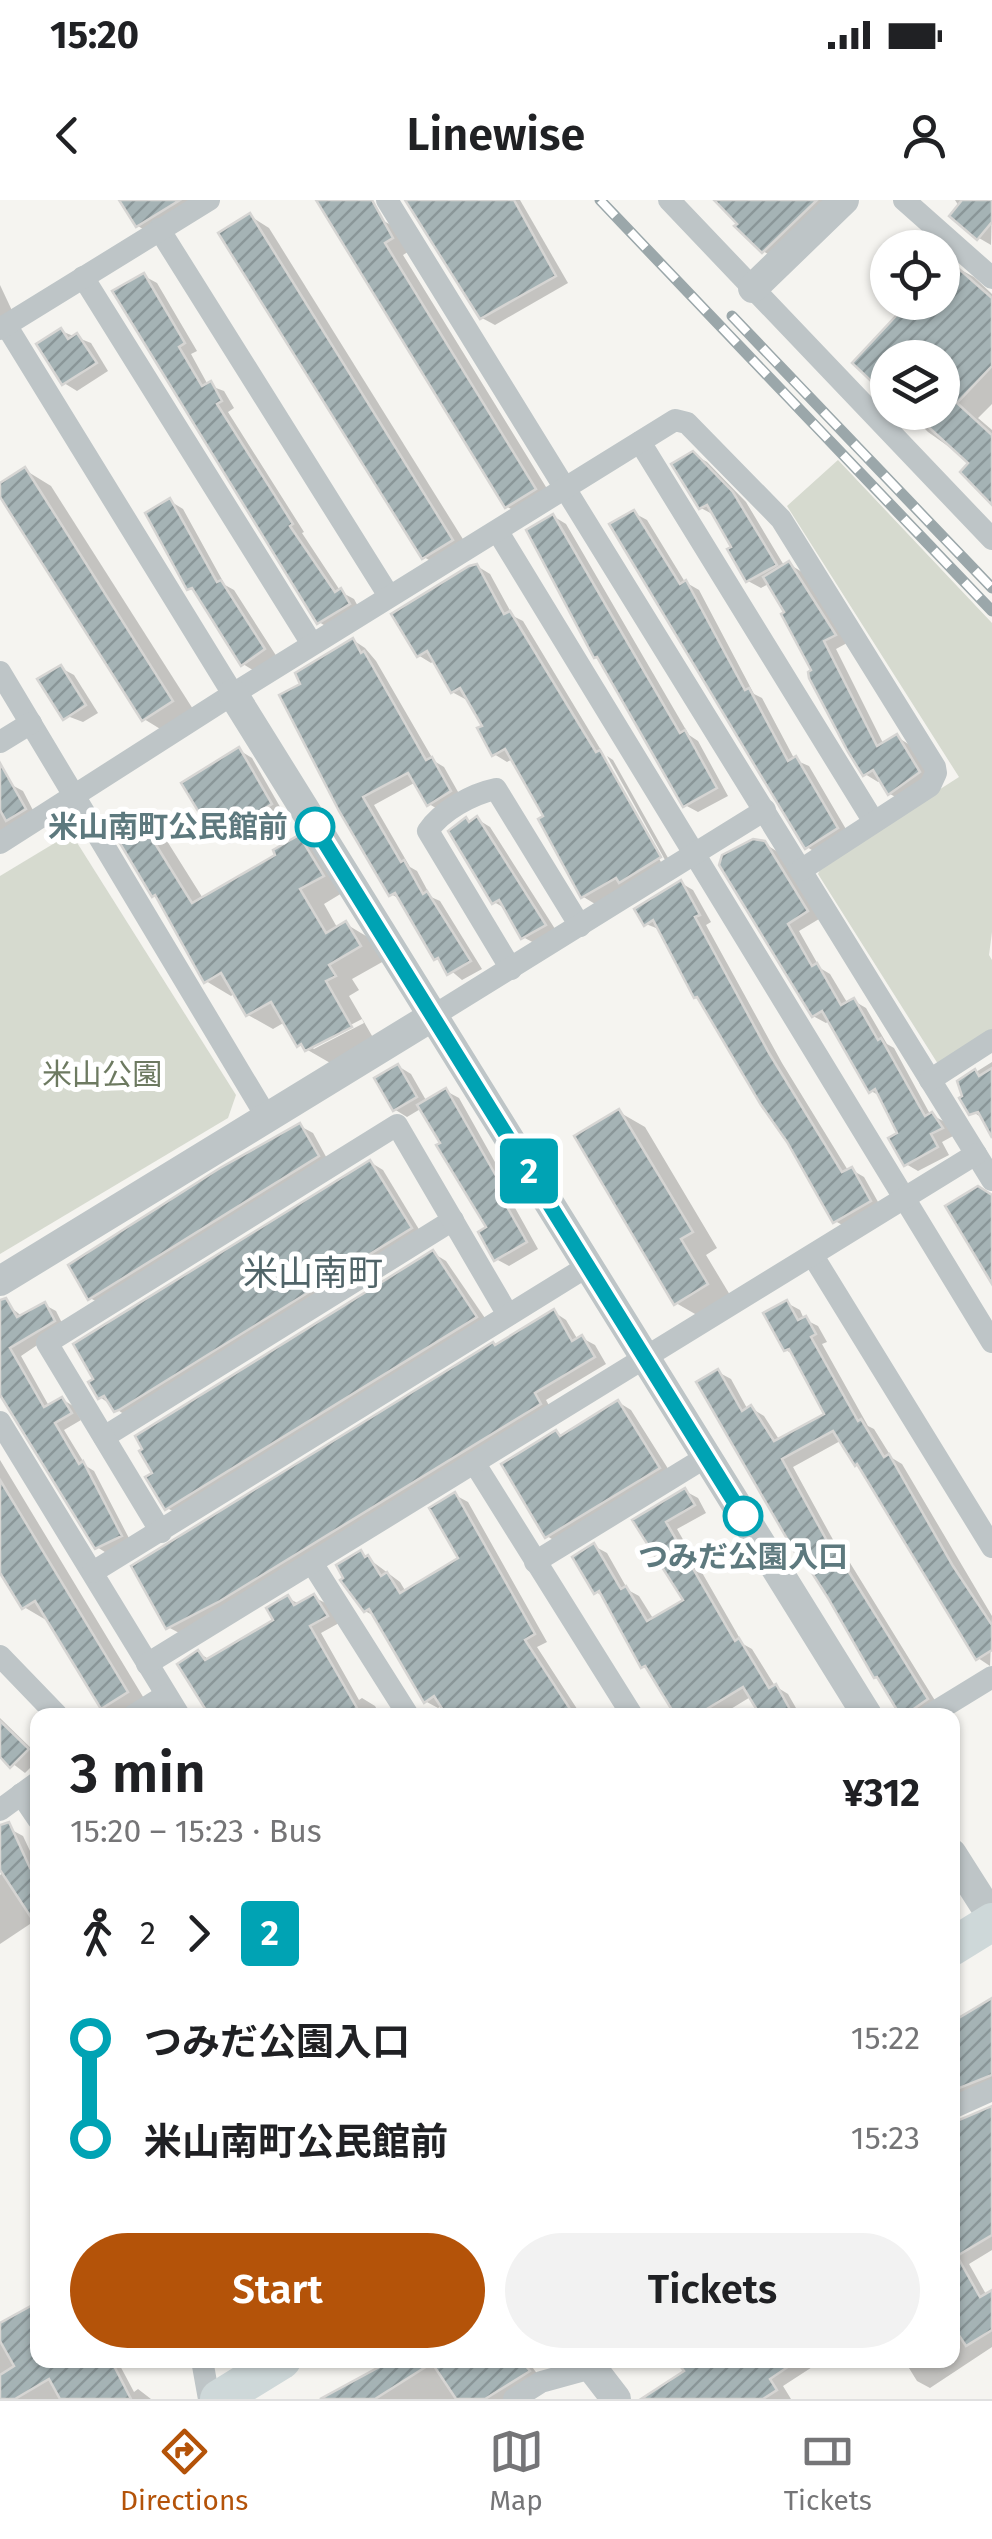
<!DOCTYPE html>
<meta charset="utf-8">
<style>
body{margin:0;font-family:"Fira Sans","Noto Sans JP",sans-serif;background:#f2f2f2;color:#202124;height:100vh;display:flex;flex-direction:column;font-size:38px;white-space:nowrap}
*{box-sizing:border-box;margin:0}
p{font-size:32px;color:#757577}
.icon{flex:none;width:55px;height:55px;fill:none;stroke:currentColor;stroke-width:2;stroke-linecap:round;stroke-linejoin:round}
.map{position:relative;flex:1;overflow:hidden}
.details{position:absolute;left:30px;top:1508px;width:930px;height:660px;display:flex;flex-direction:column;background:#fff;border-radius:20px;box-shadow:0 2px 8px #0004}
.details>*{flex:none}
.badge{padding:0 20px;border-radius:8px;font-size:35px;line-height:65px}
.controls{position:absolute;left:870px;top:30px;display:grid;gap:20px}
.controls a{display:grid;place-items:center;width:90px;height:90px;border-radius:50%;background:#fff;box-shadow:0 2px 8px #0004;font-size:50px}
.map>.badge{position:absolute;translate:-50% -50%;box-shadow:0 0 0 5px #fff}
.legs{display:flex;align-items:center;gap:15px;height:110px;padding:0 40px;font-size:32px}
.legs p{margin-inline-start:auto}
.head{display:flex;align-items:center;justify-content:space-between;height:170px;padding:0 40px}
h1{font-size:55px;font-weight:600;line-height:75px}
.button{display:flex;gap:20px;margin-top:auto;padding:20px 40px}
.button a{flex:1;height:115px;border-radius:60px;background:#b45309;color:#fff;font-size:40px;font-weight:600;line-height:115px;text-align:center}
.button a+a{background:#f2f2f2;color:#202124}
ul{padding:0 40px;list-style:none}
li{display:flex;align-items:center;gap:35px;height:100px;font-size:38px}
li i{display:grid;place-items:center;width:15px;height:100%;margin:0 12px;background:currentColor}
li i::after{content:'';width:25px;height:25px;margin:-12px;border:8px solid;border-radius:50%;background:#fff}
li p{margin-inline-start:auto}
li:first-child i{background:linear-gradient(#0000 50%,currentColor 0)}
li:last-child i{background:linear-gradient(currentColor 50%,#0000 0)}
.status{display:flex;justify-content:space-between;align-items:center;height:70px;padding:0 50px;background:#fff;direction:ltr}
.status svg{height:28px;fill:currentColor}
header{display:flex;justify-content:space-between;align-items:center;height:130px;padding:0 40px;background:#fff;font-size:45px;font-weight:600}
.menu{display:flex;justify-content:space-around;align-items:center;height:140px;border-top:2px solid #e0e0e0;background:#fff;font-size:28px;color:#757577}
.menu a{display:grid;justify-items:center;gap:5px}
.menu .active{color:#b45309}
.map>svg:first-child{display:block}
</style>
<div class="status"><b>15:20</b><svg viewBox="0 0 49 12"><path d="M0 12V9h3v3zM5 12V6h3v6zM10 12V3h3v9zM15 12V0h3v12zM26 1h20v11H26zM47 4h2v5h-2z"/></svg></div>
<header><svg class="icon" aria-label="back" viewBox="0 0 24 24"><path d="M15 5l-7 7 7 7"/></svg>Linewise<svg class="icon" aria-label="person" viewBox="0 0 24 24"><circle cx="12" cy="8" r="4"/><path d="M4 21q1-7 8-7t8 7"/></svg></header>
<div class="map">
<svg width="992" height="2199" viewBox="0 0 992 2199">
<defs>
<pattern id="building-hatch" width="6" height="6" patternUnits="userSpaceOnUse" patternTransform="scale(2.5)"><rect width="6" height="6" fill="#a5b3b5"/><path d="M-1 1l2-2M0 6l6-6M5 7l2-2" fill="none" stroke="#8a9698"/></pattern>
</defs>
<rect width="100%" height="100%" fill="#f5f4f0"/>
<!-- park -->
<g fill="#d6dacf">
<polygon points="838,260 992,423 992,732 989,755 992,760 992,830 938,864 818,674 822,665 959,577 787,306"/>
<polygon points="63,638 76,641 236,895 228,918 0,1054 0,676"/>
</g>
<!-- shadow -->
<g fill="#0003" fill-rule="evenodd">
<polygon points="121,0 206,0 151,34 138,26"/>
<polygon points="319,0 370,0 382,20 398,29 411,50 403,55 554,300 526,318 506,306"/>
<polygon points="408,0 520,0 568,83 495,125 482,118"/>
<polygon points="718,0 831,0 776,59 763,51"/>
<polygon points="955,0 992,1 991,45 979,38"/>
<polygon points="250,16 269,28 471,352 444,369 424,357"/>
<polygon points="950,64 974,77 992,94 992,204 978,218 992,230 992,302 972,263 928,232 908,212 942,212 942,158 888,158 855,163 942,102"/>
<polygon points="144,76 157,83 197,151 191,154 208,185 224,191 234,208 228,212 304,332 302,333 341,392 354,399 361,412 332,430 319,422 116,92"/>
<polygon points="0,85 15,117 0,124"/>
<polygon points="61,131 91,143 108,171 77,191 64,183"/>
<polygon points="693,254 707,262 746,302 785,367 789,364 802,372 847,443 836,449 884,545 897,537 910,545 931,580 903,601 890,594 882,580 878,582 865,574 770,383 761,388 748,381 735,348 714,315 701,308"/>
<polygon points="25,270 51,286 198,517 170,535 144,519 0,292 0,286"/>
<polygon points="170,301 183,309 225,385 234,390 277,457 256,472 243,464 199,394 189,388"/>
<polygon points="634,313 647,320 685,382 699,390 754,494 762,498 795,560 809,566 850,636 820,655 807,647"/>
<polygon points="553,316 566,324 689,535 698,541 728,596 698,612 685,605"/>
<polygon points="477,366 490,374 513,416 523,421 604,555 600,555 665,669 595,704 582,696 547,617 514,558 507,562 494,554 485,527 469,497 465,499 452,492 435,460 431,463 418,455"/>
<polygon points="353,440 365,448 376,461 434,561 444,567 462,599 441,611 429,604 416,582 374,605 410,667 417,671 431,697 440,701 482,769 462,780 436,758 403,701 391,694 304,485"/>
<polygon points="61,468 74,475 98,513 83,522 62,514"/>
<polygon points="239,550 252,558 283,612 230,644 217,637"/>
<polygon points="607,556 613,560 672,665 669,667"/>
<polygon points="10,584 23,591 36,616 0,638 0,590"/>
<polygon points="477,619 490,627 557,732 536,744 523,737 508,710 494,702 466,620 471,623"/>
<path d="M143,627L167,641L204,700L279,656L299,638L323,652L347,690L324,704L338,729L346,724L371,739L384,761L352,779L359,790L349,796L375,841L332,864L299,845L285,822L273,829L248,815L235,793L231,796L206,781L160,698L154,695ZM362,819L364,823L314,849L310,846Z"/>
<polygon points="765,644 778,652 819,719 799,731 820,768 830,774 848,804 854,801 866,808 887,844 894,848 930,914 945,922 953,936 942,942 949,955 918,971 906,964 901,934 882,897 871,891 830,820 826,823 813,816"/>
<polygon points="681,683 693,690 711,722 706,725 782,863 849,972 852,970 864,977 882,1009 848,1028 835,1021 661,730 646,724"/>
<polygon points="992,862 992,932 984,919 973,912 960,882"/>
<polygon points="398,866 411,874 427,902 446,891 459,898 518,1003 514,1006 538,1049 509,1066 496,1059 489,1028 422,908 407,917 394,909"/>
<polygon points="619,912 645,927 717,1048 706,1055 733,1100 702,1118 676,1103"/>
<polygon points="300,926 313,933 330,964 103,1105 90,1098"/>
<polygon points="370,962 383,970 423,1036 129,1218 100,1197"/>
<polygon points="433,1053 446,1061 489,1124 180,1315 167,1308 156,1274"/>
<polygon points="787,1103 800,1110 804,1119 818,1126 827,1142 822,1144 868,1226 874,1229 892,1258 902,1264 992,1416 990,1466 978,1458 862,1267 842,1240 793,1267 842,1356 847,1358 939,1507 927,1515 903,1515 773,1312 718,1172 731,1179 748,1210 751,1208 764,1216 780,1241 827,1215 794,1155 786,1150"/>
<polygon points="45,1105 56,1111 64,1127 21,1156 49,1206 62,1199 73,1206 81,1220 64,1230 86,1266 94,1271 131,1342 108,1354 97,1347 0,1188 0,1111 9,1106 23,1117"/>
<polygon points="554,1112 566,1120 578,1140 582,1138 595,1145 606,1164 546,1200 552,1211 181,1434 168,1427 496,1147"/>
<polygon points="618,1202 631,1210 672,1275 560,1344 547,1336 556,1233 563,1236"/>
<polygon points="0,1260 148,1505 148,1515 108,1515 49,1418 46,1420 24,1407 0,1368"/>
<polygon points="685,1291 698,1298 706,1313 677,1329 743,1444 752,1449 775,1486 788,1494 800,1515 763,1515 752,1496 721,1515 678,1515 651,1471 643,1467 606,1398 596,1392 594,1346 607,1353 628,1390 639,1396 654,1420 686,1400 635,1321"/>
<polygon points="455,1295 468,1302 547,1442 537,1447 581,1515 449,1515 443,1505 438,1508 425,1501 376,1417 365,1411 361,1353 400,1382 406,1392 461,1359"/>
<polygon points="314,1397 327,1404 339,1423 321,1433 359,1500 362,1498 375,1506 380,1515 208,1515 203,1507 206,1505 199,1453 210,1460 276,1421 288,1398 301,1405"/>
<polygon points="0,1518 38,1555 38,1560 25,1573 0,1554"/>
<polygon points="10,1629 23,1636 38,1668 36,1720 0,1744 0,1675 4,1672 0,1664 0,1633"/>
<polygon points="992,1801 992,1887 952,1908 952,1819 957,1822"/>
<polygon points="992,1909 992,2050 969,2064 987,2096 992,2099 992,2147 930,2188 917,2181 904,2160 952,2160 952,1924"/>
<polygon points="0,2126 38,2160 117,2160 134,2192 138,2189 151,2199 0,2199"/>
<polygon points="387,2160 527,2160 541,2179 510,2199 334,2199 382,2167"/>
<polygon points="695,2160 823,2160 783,2186 791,2199 657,2199 688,2172"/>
</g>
<!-- building -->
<g fill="url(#building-hatch)" stroke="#d6d5d3" stroke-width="2.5">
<polygon points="119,0 180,0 136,27"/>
<polygon points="316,0 372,0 393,38 385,43 536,289 505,308"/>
<polygon points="405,0 514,0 556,76 480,119"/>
<polygon points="714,0 817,0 762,53 734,26 737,24"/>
<polygon points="962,0 992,0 992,22 977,40 949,16"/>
<polygon points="250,13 453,340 422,359 218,33"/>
<polygon points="942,54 992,98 992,166 957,203 992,235 992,305 960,272 968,263 912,212 942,212 942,158 888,158 888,197 852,163 909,102 942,102"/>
<polygon points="144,73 185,143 179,147 202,186 211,181 222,201 217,204 293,324 290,326 335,392 341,388 350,404 317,424 112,91"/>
<polygon points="61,128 68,139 77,133 97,163 62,185 36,144"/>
<polygon points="693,251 733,292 777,365 746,382 727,349 731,347 707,305 699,309 671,264"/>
<polygon points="25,267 173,501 142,521 0,297 0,283"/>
<polygon points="170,298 217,382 221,380 265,449 241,466 192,388 187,390 145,313"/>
<polygon points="634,310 680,384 686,380 745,490 749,488 788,561 796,556 838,628 805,649 609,324"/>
<polygon points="553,314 680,533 685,530 717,588 683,607 597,457 594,458 526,330"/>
<polygon points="789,361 836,435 824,441 877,546 897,534 920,572 888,595 873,570 863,576 848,552 809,478 808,472 811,470 781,414 784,412 763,377"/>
<polygon points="477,364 504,414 510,411 596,552 600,550 661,657 619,683 616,678 581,698 538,619 543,616 505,549 492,556 477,528 482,526 460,488 451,493 427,451 417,457 391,414 469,366"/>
<polygon points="353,438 361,453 364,451 426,560 432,557 451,591 427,606 408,573 363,597 401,662 404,660 423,694 427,691 471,761 447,775 438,758 434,760 395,693 389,696 339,611 279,495 300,484 295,473"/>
<polygon points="61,465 86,505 63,520 37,479"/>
<polygon points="239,547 272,604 215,639 181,583"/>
<polygon points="0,563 26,609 6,621 0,610"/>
<polygon points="477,616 546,725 521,739 499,700 492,704 448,631 466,617 469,622"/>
<polygon points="143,624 192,703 275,655 273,650 299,635 324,676 300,689 326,733 346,721 361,746 329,765 336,776 326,781 352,827 305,851 301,844 297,847 271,802 246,816 221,773 204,783 155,695 152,697 118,640"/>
<polygon points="753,639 765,641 808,711 788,724 812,766 817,763 841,805 854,798 878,840 881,838 925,916 932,912 943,928 931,934 938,947 904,966 888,938 897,933 875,889 869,893 822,811 812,817 719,665 722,655"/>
<polygon points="681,680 700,715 695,717 769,853 842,972 852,967 871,1001 833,1023 787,942 761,905 697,797 694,798 653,720 644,726 634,709"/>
<polygon points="398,864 417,897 393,911 374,878"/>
<polygon points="992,868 992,938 978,912 969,915 959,898 962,896 957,881 975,869 979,876"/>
<polygon points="446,888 507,995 502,998 527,1042 494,1061 478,1032 486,1027 436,945 440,943 417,905"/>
<polygon points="619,909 693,1032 681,1039 708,1084 674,1105 574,936"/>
<polygon points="300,923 319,956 88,1100 68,1065 220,968"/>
<polygon points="370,960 412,1028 119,1210 114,1212 104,1196 98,1199 88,1182 93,1179 73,1144"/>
<polygon points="978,986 992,995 992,1084 945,1006"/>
<polygon points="433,1050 477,1117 165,1310 145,1277 152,1273 139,1251 142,1249 135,1236"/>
<polygon points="6,1098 17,1117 45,1102 55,1121 10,1148 44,1207 62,1197 72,1213 55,1223 79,1264 83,1261 122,1336 95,1349 0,1195 0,1100"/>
<polygon points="787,1100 798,1120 806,1116 816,1134 811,1137 858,1221 861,1219 884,1257 889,1254 953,1366 992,1425 992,1450 976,1460 857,1264 855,1266 833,1231 782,1259 832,1350 834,1348 928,1499 905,1515 900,1515 877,1477 874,1478 828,1398 800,1354 797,1356 696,1182 718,1169 742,1211 751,1205 774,1241 824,1214 789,1149 784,1151 763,1113"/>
<polygon points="554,1109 572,1141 582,1135 595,1157 535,1193 541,1204 220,1401 166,1429 131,1366 493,1142 495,1145"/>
<polygon points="618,1200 660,1268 545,1338 501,1264 556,1230 560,1236"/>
<polygon points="0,1280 128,1492 101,1509 35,1401 22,1409 0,1373"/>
<polygon points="685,1288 695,1305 666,1322 735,1441 739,1438 769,1488 776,1484 793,1515 760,1515 743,1487 697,1515 675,1515 645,1466 641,1468 599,1391 594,1394 572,1357 594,1343 621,1389 626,1386 647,1421 683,1400 632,1320"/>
<polygon points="455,1292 535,1434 525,1440 574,1515 446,1515 434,1496 424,1503 369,1409 364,1412 340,1380 343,1378 336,1365 361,1350 365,1357 368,1355 381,1376 387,1372 400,1393 458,1358 429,1308"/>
<polygon points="314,1394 328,1416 310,1426 361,1515 209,1515 177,1464 198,1450 205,1460 273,1420 266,1408 288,1395 294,1405"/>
<polygon points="0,1521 29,1549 10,1568 0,1557"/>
<polygon points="9,1622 30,1668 38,1663 38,1728 0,1670 0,1625"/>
<polygon points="992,1798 992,1875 952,1891 952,1822"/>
<polygon points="992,1906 992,2035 957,2056 980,2097 992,2090 992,2130 966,2146 952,2125 952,1923"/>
<polygon points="38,2102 38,2160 111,2160 131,2199 60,2199 49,2179 15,2199 0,2199 0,2175 14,2166 0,2141 0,2123"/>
<polygon points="374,2160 521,2160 530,2171 485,2199 456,2199 432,2163 375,2199 320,2199 379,2167"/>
<polygon points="692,2160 798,2160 770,2179 777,2190 763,2199 641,2199 684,2171 681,2167"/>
</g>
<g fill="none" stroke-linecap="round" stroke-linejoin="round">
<!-- minor -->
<g stroke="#bec5c7" stroke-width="22">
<polyline points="387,0 992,980"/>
<polyline points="669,0 992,339"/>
<polyline points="904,0 992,78"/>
<polyline points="159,29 389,396"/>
<polyline points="83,77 312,444"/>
<polyline points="6,125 233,494"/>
<polyline points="0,129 209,0"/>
<polyline points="640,242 874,622"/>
<polyline points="498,332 992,1142"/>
<polyline points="0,472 266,916"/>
<polyline points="0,542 31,523"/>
<polyline points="0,643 233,494 675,220 687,223 781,319 935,567 936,573 930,586 801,670"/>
<path d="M511,769L428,631C441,611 472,594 496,589L580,726"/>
<polyline points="433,816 765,610"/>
<polyline points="930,880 992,840"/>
<polyline points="813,1056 992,1347"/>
<polyline points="0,1222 179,1515"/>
<polyline points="104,1237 453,1020"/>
<polyline points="475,1264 632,1515"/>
<polyline points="161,1332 47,1143 397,925 508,1115"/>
<polyline points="535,1362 706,1257"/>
<polyline points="312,1363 408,1515"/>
<polyline points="93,1372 588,1066"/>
<polyline points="0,1456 57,1515"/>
<polyline points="147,1464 976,954"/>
<polyline points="134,1515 166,1495"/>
<polyline points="930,1515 992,1477"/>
<polyline points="21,1594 38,1619"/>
<polyline points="0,1610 38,1582"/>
<polyline points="952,1908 992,1890"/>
<polyline points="202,2160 209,2199"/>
<polyline points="514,2199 541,2182 592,2168 599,2160"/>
</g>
<!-- tertiary -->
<g stroke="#bec5c7" stroke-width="30">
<polyline points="753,88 844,0"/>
<polyline points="233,494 867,1515"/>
<polyline points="0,1081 433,816"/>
<polyline points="952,1654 992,1717"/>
<polyline points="586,2160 616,2199"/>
</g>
<!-- primary -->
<g stroke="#ced8d9" stroke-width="38">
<polyline points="952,1747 992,1722"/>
<polyline points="219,2199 282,2160"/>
</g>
<!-- rail casing -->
<g stroke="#9ba7aa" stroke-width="11">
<g id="rail">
<polyline points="600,0 992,411"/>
<polyline points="732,116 992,388"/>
</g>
</g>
<!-- rail -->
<use href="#rail" stroke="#fff" stroke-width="8" stroke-dasharray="22" stroke-linecap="butt"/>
</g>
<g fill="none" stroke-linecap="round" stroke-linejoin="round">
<!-- line-1 casing -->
<g stroke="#fff" stroke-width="22">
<polyline id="line-1" points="315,627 743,1316"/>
</g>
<!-- line-1 -->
<use href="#line-1" stroke="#00a3b4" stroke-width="15"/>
</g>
<!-- markers -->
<g fill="#fff" stroke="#00a3b4" stroke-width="5">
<circle cx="315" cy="627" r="18"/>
<circle cx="743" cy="1316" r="18"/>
</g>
<g text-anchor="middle" stroke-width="10" stroke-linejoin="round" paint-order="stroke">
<!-- stop labels -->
<g font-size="30" font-weight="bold" fill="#5d797e" stroke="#fff" text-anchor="end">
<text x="288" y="637">米山南町公民館前</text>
<text x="743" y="1367" text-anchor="middle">つみだ公園入口</text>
</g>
<!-- park labels -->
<g font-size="30" fill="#6d7a61" stroke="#fff">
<text x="102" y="885">米山公園</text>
</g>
<!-- quarter labels -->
<g font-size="35" fill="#506468" stroke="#fff">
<text x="313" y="1085">米山南町</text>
</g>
</g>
</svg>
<div class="controls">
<a><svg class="icon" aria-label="locate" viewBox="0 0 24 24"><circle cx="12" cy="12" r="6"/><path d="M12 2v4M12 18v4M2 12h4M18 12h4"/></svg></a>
<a><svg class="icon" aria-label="layers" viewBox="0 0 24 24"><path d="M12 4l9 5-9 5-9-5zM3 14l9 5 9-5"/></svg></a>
</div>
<b class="badge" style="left:529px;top:971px;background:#00a3b4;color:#fff">2</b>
<section class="details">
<div class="head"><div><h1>3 min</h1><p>15:20 – 15:23 · Bus</p></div><b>¥312</b></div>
<div class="legs"><svg class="icon" aria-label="walk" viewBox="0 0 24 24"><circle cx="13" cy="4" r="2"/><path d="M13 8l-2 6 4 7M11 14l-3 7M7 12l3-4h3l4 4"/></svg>2<svg class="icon" aria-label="forward" viewBox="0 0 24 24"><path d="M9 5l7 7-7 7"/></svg><b class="badge" style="background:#00a3b4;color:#fff">2</b></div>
<ul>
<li><i style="color:#00a3b4"></i><b>つみだ公園入口</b><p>15:22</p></li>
<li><i style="color:#00a3b4"></i><b>米山南町公民館前</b><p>15:23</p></li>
</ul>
<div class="button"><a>Start</a><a>Tickets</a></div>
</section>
</div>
<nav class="menu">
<a class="active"><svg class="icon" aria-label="directions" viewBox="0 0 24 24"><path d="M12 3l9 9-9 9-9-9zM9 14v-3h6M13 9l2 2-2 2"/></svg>Directions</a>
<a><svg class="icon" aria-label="map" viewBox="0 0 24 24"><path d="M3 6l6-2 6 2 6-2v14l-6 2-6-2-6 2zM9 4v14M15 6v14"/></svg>Map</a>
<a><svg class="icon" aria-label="tickets" viewBox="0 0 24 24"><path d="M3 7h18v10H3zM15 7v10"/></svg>Tickets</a>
</nav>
